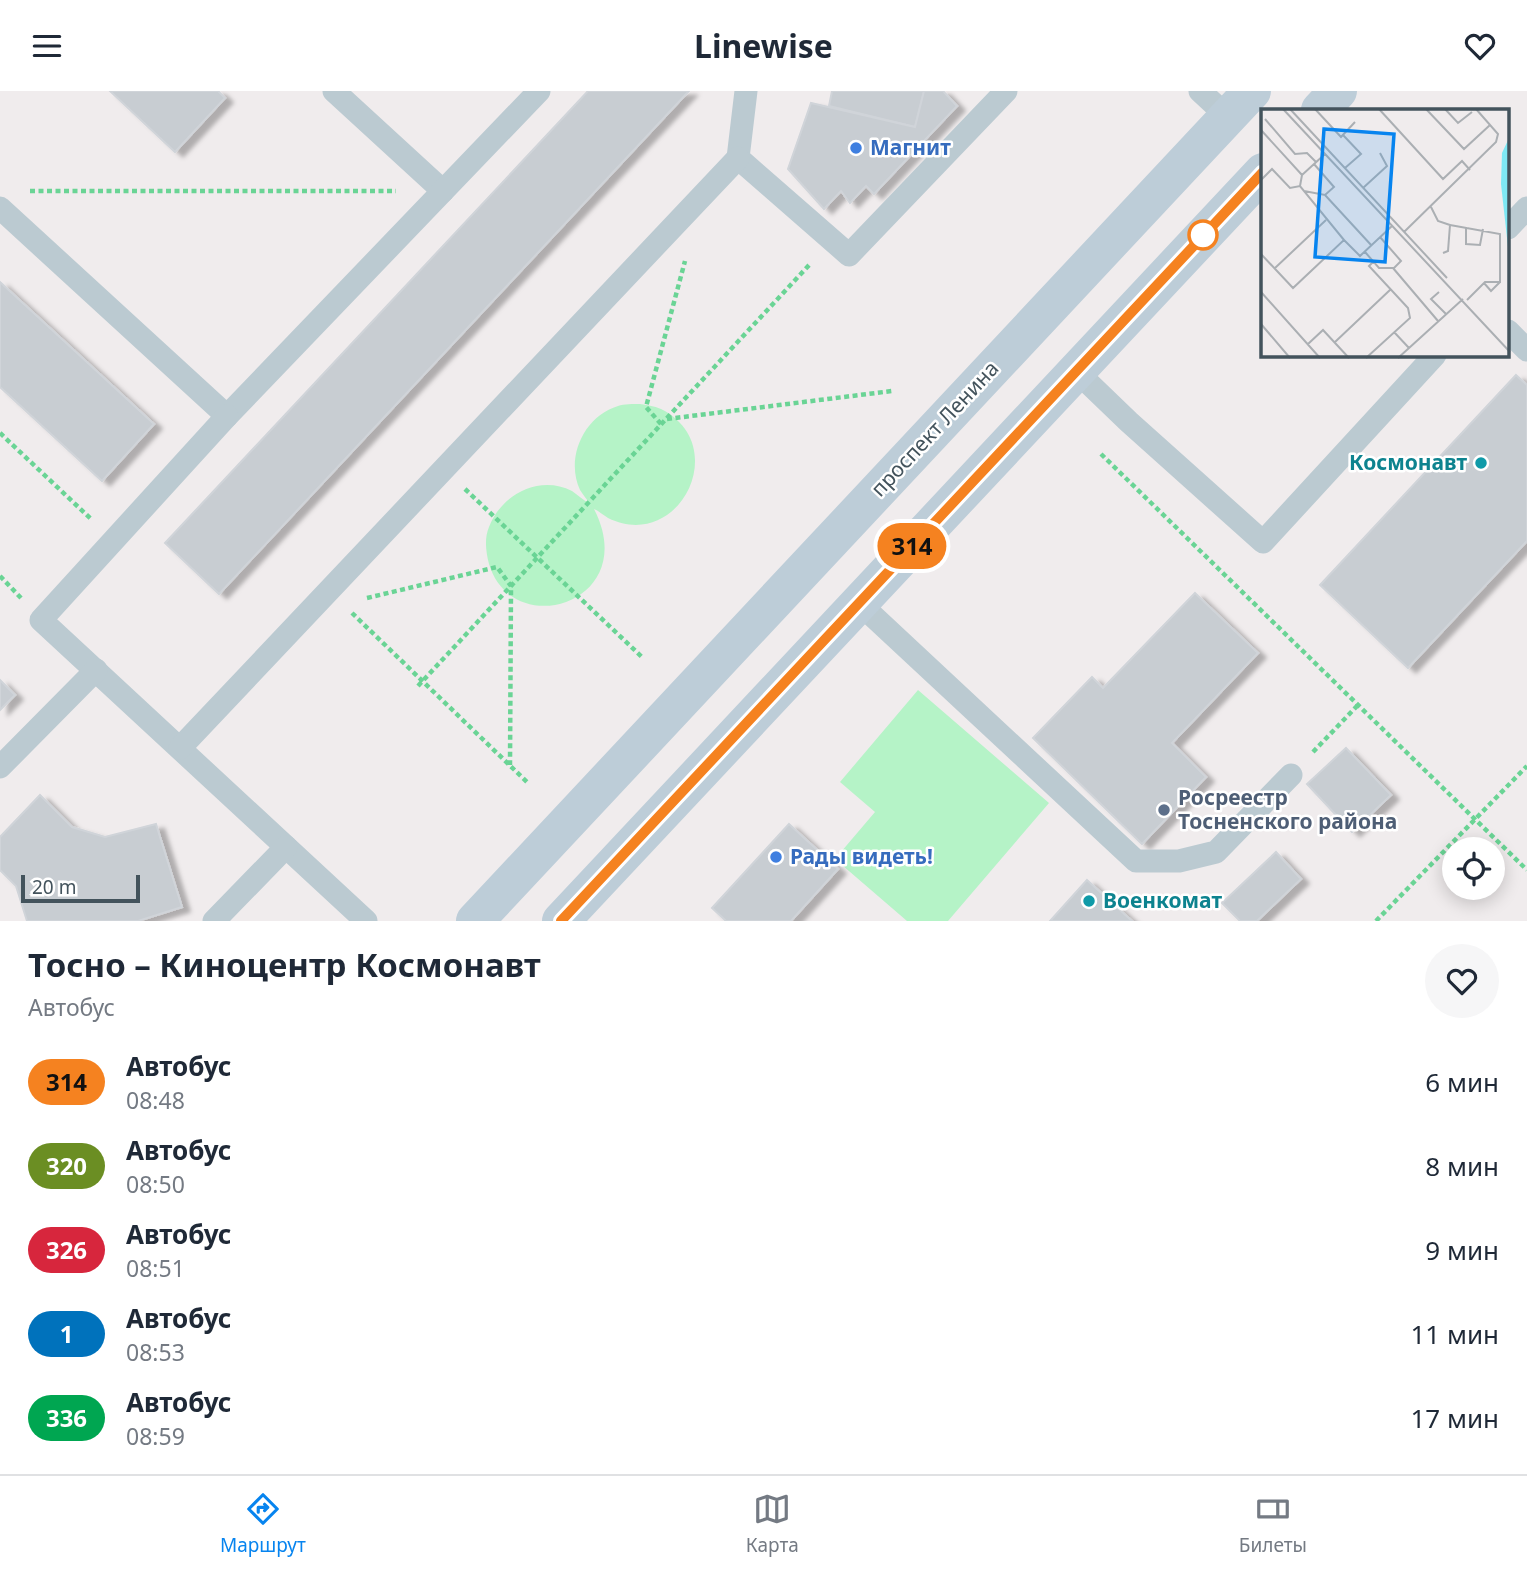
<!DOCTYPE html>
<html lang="ru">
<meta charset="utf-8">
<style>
body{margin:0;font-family:"Noto Sans",sans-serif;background:#f6f6f7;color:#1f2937;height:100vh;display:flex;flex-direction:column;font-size:26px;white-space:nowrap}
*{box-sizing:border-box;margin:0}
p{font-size:23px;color:#747a83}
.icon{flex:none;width:38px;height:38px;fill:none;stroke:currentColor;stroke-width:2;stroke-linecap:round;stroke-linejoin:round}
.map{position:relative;height:830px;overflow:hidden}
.details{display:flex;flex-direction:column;background:#fff;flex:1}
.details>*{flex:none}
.badge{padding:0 14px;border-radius:23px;font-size:24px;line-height:46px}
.tools{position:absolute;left:1442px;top:746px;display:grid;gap:14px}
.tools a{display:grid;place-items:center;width:63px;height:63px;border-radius:50%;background:#fff;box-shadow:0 4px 18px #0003;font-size:35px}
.scale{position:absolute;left:21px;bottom:18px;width:119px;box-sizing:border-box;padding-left:7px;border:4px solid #43535c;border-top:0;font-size:19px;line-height:24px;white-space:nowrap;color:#43535c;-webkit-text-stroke:5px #fff;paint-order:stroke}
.map>.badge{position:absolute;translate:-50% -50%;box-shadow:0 0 0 4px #fff}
.round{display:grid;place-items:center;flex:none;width:74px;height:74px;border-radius:37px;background:#f6f6f7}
.overview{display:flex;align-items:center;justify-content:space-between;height:119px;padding:0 28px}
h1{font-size:33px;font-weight:700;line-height:52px}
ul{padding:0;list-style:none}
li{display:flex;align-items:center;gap:21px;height:84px;padding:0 28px}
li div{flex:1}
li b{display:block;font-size:26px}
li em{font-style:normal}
li .badge{min-width:77px;font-weight:700;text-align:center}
header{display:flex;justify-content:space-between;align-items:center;height:91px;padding:0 28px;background:#fff;font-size:32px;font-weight:700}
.tabs{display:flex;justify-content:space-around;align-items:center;height:98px;border-top:2px solid #e0e1e3;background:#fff;font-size:19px;color:#747a83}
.tabs a{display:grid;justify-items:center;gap:4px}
.tabs .current{color:#0784ef}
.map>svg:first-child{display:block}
</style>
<header><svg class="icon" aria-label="menu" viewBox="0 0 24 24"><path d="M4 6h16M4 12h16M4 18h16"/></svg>Linewise<svg class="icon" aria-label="heart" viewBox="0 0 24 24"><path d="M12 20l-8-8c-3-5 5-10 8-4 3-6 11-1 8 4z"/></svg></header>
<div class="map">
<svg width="1527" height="830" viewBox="0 0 1527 830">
<defs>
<filter id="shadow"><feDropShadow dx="8" dy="4.5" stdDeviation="2" flood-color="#0004"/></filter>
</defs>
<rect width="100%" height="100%" fill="#f0eced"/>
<!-- green -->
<g fill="#b5f3c7">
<path d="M640,313C646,314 654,315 661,318C733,354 679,462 608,427C603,424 599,420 594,418C642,511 513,552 489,473C486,461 484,448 489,436C501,404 539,383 572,400C578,404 583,409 589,412C587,408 583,404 580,399C565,367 584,325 618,315C624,313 633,313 640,313Z"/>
<polygon points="918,599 1049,712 948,830 907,830 835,768 875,721 840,691"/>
</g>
<!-- building -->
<g fill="#c8cdd2" stroke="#d0d4d9" stroke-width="2" filter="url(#shadow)">
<polygon points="110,0 218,0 225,7 175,61"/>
<polygon points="588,0 689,0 219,503 165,452"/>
<polygon points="832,0 924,0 915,36 829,15"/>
<polygon points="924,0 943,0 957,15 874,103 866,95 850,112 841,100 824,118 788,78 811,12 915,36"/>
<polygon points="0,191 154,333 102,390 0,296"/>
<polygon points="1516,284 1527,294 1527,450 1408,577 1320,494"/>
<polygon points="1195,502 1258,562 1172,652 1206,686 1142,753 1033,647 1092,586 1103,597"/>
<polygon points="0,589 15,604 0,619"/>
<polygon points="1346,657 1391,704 1352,741 1307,693"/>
<polygon points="40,704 72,736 105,746 156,733 182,816 138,830 27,830 16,795 0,779 0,746"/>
<polygon points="789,733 838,778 791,830 726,830 712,817"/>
<polygon points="1276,761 1301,788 1257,830 1240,830 1222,812"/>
<polygon points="1087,789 1132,830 1050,830"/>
</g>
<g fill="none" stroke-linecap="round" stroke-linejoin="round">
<!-- path -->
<g stroke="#6ad495" stroke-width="4.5" stroke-dasharray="5 3.5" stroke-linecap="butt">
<polyline points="30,100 396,100"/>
<polyline points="667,328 892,300"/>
<polyline points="661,333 646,316 685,170"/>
<polyline points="0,342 91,428"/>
<polyline points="1101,363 1527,779"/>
<polyline points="465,398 643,567"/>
<polyline points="0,485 21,507"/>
<polyline points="367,507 497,476 511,495 510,674"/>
<polyline points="352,522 527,691"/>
<polyline points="418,595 811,172"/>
<polyline points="1313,661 1358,614"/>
<polyline points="1376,830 1527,675"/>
</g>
<!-- lane -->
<g stroke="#bbcad1" stroke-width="23">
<polyline points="334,0 443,100"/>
<polyline points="746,0 738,67 849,164 1006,0"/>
<polyline points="1200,0 1228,26"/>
<polyline points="0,117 227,325 539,0"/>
<polyline points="1508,137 1527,117"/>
<polyline points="1508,240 1527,259"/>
<polyline points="1076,280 1129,331 1263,451 1435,264"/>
<polyline points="227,325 41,529 366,830"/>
<polyline points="859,512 1136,770 1179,770 1216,761 1291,684"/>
<polyline points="180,657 738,67"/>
<polyline points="0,676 96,579"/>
<polyline points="214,830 286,756"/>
</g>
<!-- secondary -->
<g stroke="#bdcdd8" stroke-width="38">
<polyline points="1320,19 1338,0"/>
<polyline points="475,830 1252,0"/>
<polyline points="561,830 1263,81"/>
</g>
</g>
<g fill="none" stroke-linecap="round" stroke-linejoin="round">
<!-- line casing -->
<g stroke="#fff" stroke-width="16">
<polyline id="line" points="561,830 1263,81"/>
</g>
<!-- line -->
<use href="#line" stroke="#f58220" stroke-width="10"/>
</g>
<!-- markers -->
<g fill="#3f7fe0" stroke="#fff" stroke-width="2.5">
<circle cx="856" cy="57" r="7"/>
<circle cx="776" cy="766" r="7"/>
</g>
<circle fill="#fff" stroke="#f58220" stroke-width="3.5" cx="1203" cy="144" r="14"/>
<g fill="#0f9aa8" stroke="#fff" stroke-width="2.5">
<circle cx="1481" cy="372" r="7"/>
<circle cx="1089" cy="810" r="7"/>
</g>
<circle fill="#5c6f8a" stroke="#fff" stroke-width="2.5" cx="1164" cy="719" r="7"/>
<g text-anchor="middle" stroke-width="5" stroke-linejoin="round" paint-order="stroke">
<!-- shop labels -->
<g font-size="21" font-weight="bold" fill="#366cbe" stroke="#fff" text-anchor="start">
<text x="870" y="64">Магнит</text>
<text x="790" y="773">Рады видеть!</text>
</g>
<!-- street labels -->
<g font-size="21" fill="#43535c" stroke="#fff">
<text transform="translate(935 338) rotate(-47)" y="7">проспект Ленина</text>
</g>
<!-- culture labels -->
<g font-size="21" font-weight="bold" fill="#0d838f" stroke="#fff" text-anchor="end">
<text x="1467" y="379">Космонавт</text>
<text x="1103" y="817" text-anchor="start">Военкомат</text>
</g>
<!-- service labels -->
<g font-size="21" font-weight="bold" fill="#4e5e75" stroke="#fff" text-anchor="start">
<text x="1178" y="714">Росреестр<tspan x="1178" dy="24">Тосненского района</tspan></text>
</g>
</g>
<!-- overview -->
<g transform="translate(1261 18)">
<rect width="248" height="248" fill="#f0eced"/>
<path d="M248,29V147L240,75L241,44Z" fill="#7ee8f4"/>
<path fill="none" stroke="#abafb3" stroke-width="2" d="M22,0L249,243M29,0L186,169M54,0L80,28L94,13M118,0L182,70L201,52L209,61M165,0L203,40L229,16M184,0L197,14L211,3M4,10L34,45L46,44L55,53M0,21L41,66M82,26L100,45L84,59M0,71L11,60L29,79L39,77L83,131L32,179L0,145M39,77L41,66L64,45M102,79L126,57L119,44M43,82L64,86L73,78L53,55M64,86L111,137M170,98L177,112L189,116L187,142L182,144M189,116L239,125V173H224L206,191M205,118V135L219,136L222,120M143,123L235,33L237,25L215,0M83,131L99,147L131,117M104,143L118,159H133L140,152L119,128M14,159L65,111M132,159L177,212M223,174L230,182L239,173M0,183L59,249M178,183L170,190L185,205M0,215L29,249M133,223L148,239M74,233L130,180M47,235L62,221L88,249M105,249L149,209L147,199L108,157L112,153M137,249L202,190"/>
<path fill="#0784ef" fill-opacity="0.15" stroke="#0784ef" stroke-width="3.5" d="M63,20L133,25L124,153L54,148Z"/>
<rect width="248" height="248" fill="none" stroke="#43535c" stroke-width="3.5"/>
</g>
</svg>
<div class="tools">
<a><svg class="icon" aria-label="locate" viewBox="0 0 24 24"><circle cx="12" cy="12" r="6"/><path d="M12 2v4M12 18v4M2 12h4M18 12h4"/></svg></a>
</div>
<div class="scale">20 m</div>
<b class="badge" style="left:912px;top:455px;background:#f58220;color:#111">314</b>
</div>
<section class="details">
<div class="overview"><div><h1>Тосно – Киноцентр Космонавт</h1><p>Автобус</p></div><a class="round"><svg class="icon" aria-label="heart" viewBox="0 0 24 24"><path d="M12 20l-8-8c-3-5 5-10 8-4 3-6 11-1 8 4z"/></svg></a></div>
<ul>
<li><span class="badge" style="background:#f58220;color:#111">314</span><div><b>Автобус</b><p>08:48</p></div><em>6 мин</em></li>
<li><span class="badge" style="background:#6b8e23;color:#fff">320</span><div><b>Автобус</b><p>08:50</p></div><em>8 мин</em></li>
<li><span class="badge" style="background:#d7263d;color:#fff">326</span><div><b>Автобус</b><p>08:51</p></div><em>9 мин</em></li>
<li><span class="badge" style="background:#0072bc;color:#fff">1</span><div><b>Автобус</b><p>08:53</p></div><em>11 мин</em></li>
<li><span class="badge" style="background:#00a651;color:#fff">336</span><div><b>Автобус</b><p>08:59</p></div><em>17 мин</em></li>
</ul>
</section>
<nav class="tabs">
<a class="current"><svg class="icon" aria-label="directions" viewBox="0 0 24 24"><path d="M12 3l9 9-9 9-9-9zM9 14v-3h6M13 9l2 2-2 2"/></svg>Маршрут</a>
<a><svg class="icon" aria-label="map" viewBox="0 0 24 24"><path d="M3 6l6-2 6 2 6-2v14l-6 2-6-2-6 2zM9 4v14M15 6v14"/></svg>Карта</a>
<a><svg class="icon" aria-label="tickets" viewBox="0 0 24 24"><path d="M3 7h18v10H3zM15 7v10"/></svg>Билеты</a>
</nav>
